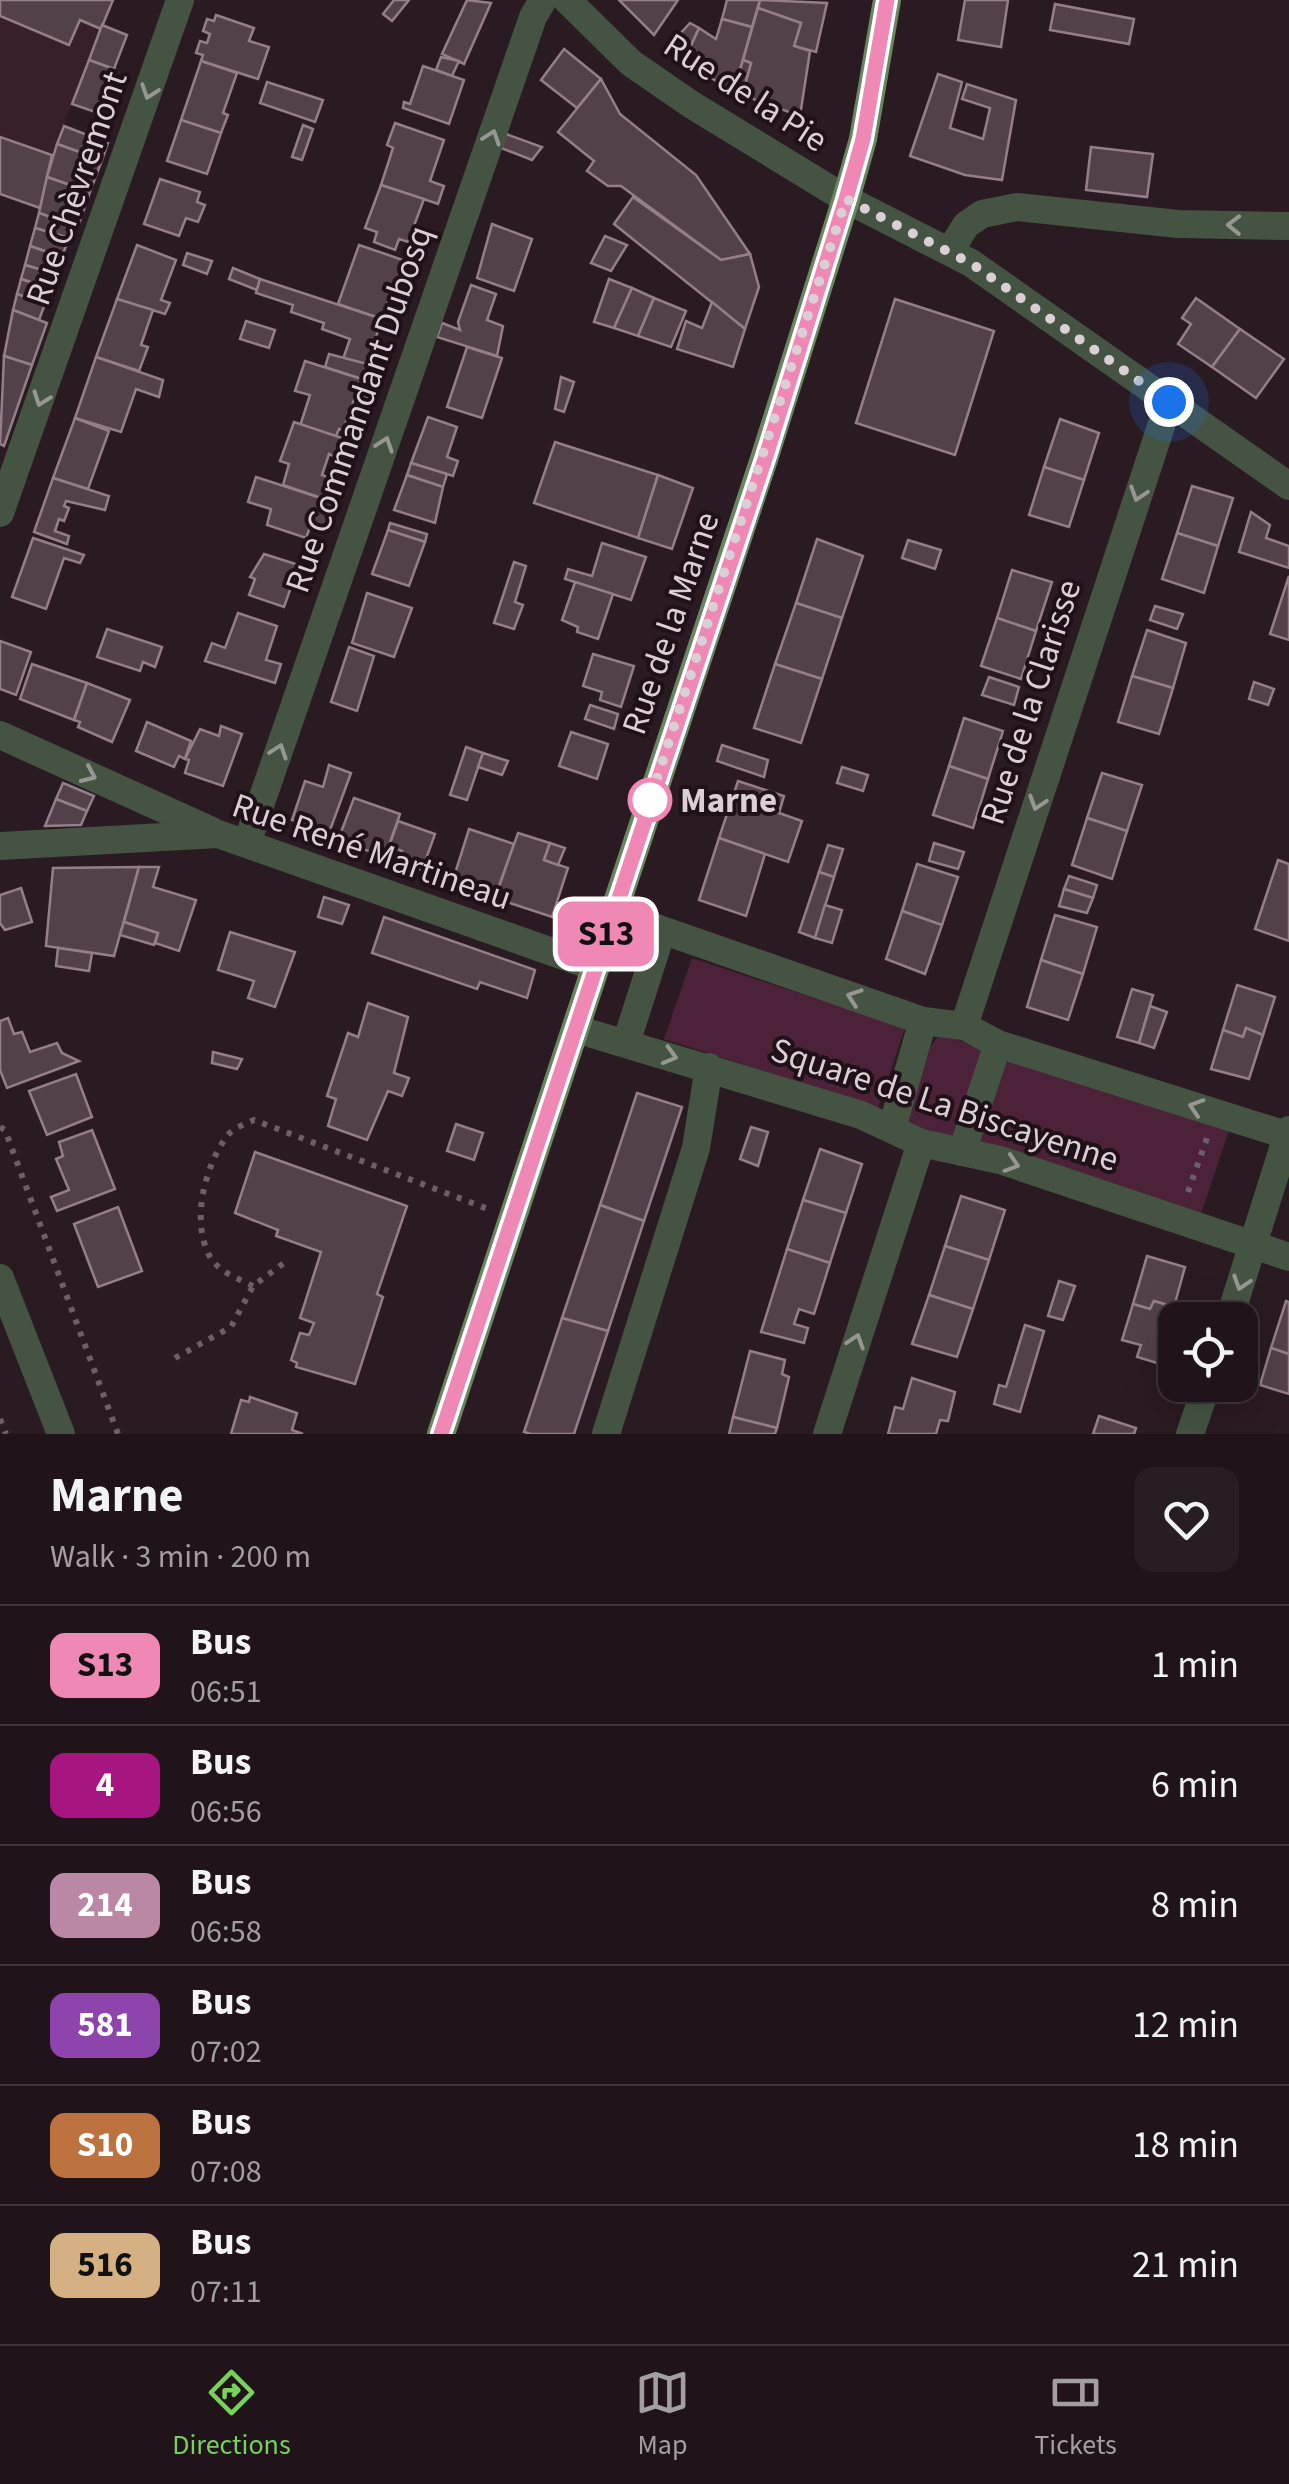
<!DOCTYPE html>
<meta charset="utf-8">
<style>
body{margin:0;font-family:"Source Sans 3",sans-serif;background:#281d23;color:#f1f3f6;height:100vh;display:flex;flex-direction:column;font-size:38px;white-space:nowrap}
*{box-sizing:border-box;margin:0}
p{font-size:32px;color:#a29ea2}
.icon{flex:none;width:55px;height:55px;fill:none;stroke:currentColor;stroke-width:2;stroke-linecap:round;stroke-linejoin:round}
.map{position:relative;height:1434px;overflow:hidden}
.details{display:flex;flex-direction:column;background:#20141a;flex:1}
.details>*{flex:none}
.badge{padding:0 20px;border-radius:15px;font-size:35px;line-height:65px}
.tools{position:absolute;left:1158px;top:1302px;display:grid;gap:20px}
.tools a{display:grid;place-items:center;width:100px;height:100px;border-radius:20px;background:#20141a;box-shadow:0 10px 40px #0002,0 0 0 2px #3d3339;font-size:50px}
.you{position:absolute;width:50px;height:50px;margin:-25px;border:8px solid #fff;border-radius:50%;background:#1a73e8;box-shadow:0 0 0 15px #1a73e833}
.map>.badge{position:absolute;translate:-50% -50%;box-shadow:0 0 0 5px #fff}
.round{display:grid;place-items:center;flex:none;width:105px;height:105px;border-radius:20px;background:#281d23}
.head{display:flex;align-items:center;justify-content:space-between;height:170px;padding:0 50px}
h1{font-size:48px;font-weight:700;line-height:75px}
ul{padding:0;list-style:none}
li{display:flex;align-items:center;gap:30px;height:120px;padding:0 50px;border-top:2px solid #3d3339}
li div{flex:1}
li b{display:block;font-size:38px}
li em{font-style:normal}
li .badge{min-width:110px;font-weight:700;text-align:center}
.tabs{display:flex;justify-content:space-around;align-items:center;height:140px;border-top:2px solid #3d3339;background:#20141a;font-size:28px;color:#a29ea2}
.tabs a{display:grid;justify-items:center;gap:5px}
.tabs .on{color:#76d25a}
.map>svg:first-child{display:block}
</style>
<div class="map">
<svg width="1289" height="1434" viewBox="0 0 1289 1434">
<rect width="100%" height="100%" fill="#2a1a22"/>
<!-- built -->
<polygon fill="#37202c" points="0,16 69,45 80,20 102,25 52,155 0,137"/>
<!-- green -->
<g fill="#4c2239">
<polygon points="692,958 905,1028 878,1108 664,1039"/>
<polygon points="940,1034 982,1048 985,1063 955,1135 941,1138 907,1122 924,1055"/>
<polygon points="1009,1056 1229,1130 1200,1217 980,1143"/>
</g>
<!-- building -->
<g fill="#53414a" stroke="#947f89" stroke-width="2.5">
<polygon points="0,0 113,0 101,29 80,20 69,45 0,16"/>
<polygon points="394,0 409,0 392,21 383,14"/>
<polygon points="467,0 491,3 464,64 442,54"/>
<polygon points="619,0 678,0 654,35"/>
<polygon points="727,0 760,0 752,27 722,19"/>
<polygon points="760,0 827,3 816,52 794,46 801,23 758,8"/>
<polygon points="965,0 1008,0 1001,47 958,40"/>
<polygon points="1055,4 1134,19 1129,44 1050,30"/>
<polygon points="758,8 801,23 794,46 810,51 800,116 742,95 751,63 743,60"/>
<polygon points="216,15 254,28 249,41 269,47 258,79 201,61 203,55 196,53 200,41 207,43 210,34 203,31 207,19 214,21"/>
<polygon points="722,19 752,27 734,91 683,62 699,28 716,39"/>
<polygon points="690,23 699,28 683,62 667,48"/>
<polygon points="102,25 127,35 114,69 89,60"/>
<polygon points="564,49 601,79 577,108 541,80"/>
<polygon points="441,57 459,61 452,76 436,70"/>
<polygon points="89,60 114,69 98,113 72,104"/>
<polygon points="743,60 751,63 742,95 734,91"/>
<polygon points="201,61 237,73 223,113 228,115 221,133 181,120"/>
<polygon points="423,66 464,80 449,124 403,108 404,102 410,104"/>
<polygon points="938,74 962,82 950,128 983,139 990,108 962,99 967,84 1016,100 1002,180 965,175 910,156"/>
<polygon points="601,79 620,114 696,175 750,254 721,260 621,186 608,186 587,171 594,161 558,132"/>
<polygon points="267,82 323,100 315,122 260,103"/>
<polygon points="181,120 221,133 207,174 167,161"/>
<polygon points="395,123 444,140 430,181 444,186 438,204 381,185 393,148 387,145"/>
<polygon points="303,125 313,129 302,160 292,157"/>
<polygon points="64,126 108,143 102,160 57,144"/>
<polygon points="506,134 542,147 532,160 501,148"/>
<polygon points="0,137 52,155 40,208 0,194"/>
<polygon points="57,144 102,160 90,192 47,177"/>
<polygon points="1091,147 1153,154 1147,197 1086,190"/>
<polygon points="47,177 90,192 78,227 39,213"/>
<polygon points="160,179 200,192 197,202 205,205 198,222 186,218 179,236 144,224"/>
<polygon points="381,185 424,199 408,242 399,239 395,250 374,242 377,232 365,228"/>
<polygon points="633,197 721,260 750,254 759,287 745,329 614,224"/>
<polygon points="39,213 74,225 69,238 35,228"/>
<polygon points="492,224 532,239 514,291 477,278"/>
<polygon points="35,228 69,238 62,257 30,246"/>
<polygon points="605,236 627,245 611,271 591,263"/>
<polygon points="137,245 176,260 161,300 170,303 165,314 117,299"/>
<polygon points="359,245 403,260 398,293 392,290 382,319 338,304"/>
<polygon points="30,246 62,257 56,274 25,265"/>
<polygon points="187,253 212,261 207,274 183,265"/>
<polygon points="25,265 56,274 51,289 21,279"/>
<polygon points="233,268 260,279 257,290 229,279"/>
<polygon points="21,279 51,289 45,304 17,294"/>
<polygon points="260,279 382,319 366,367 343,359 350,339 322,329 324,323 291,312 293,305 256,293"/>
<polygon points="609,279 632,288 614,328 594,322"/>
<polygon points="471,285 496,294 487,320 503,326 497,356 437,337 442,323 460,330 458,322"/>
<polygon points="632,288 654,298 638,336 614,328"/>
<polygon points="17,294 45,304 39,320 13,310"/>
<polygon points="654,298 686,311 671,347 638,336"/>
<polygon points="1196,298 1240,329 1212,367 1178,344 1191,324 1182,318"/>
<polygon points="117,299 153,310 141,345 148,347 139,371 96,357"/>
<polygon points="895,299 994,331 955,455 856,423"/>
<polygon points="712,302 745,329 733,367 677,349 686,321 702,328"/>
<polygon points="13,310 47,323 32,365 4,356"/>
<polygon points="246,321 275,330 269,348 240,339"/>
<polygon points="1240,329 1284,359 1256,398 1212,367"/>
<polygon points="467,347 502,358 482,418 447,407"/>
<polygon points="329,354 383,368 377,384 325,367"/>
<polygon points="4,356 32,365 4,446 0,444"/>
<polygon points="96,357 163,380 159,397 136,389 121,432 75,418"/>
<polygon points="305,361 377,384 372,400 356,394 343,430 339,429 336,436 300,426 310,395 295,391"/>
<polygon points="561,377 574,382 564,412 555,409"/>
<polygon points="428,417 457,427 447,457 458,461 453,476 411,463"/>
<polygon points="75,418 109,431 88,489 53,478"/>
<polygon points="1060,419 1099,433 1084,480 1044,467"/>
<polygon points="294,422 342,438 336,457 329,454 322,475 343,483 336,503 283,485 289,464 280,461"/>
<polygon points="555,442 658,475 638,538 534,503"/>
<polygon points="411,463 447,474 443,487 407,475"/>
<polygon points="1044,467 1084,480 1069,527 1029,515"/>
<polygon points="407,475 443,487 435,523 394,510"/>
<polygon points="658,475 693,488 672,549 638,538"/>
<polygon points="256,477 336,503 328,527 312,522 306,538 267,525 271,509 248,502"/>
<polygon points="53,478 109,496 105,510 66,501 64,506 69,508 64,521 59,519 55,531 69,536 67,544 34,532"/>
<polygon points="1192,486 1233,498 1218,546 1177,533"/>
<polygon points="1251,512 1270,525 1266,538 1289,546 1289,568 1239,552"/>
<polygon points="390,523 427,534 425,542 388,530"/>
<polygon points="388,530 425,542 409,586 372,574"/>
<polygon points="1177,533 1218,546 1204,593 1162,579"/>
<polygon points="33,538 84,555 80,563 64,558 46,609 12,597"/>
<polygon points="817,539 863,556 842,618 796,603"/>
<polygon points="908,540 941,550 935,569 902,558"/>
<polygon points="602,543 646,557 631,600 565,579 568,569 592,576"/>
<polygon points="264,554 299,565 284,607 249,595 255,579 250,577"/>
<polygon points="514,562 526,566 515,602 523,605 514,629 494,623"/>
<polygon points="1012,570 1052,582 1036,631 997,618"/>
<polygon points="1289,576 1289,640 1270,634"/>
<polygon points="575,582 613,594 598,639 577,632 578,627 562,620"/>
<polygon points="367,593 412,608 394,657 352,643"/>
<polygon points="796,603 842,618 822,679 775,664"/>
<polygon points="1155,606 1183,614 1177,629 1150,620"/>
<polygon points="238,613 277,626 266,660 281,664 275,683 205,661 212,643 225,648"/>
<polygon points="997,618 1036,631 1021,679 981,666"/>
<polygon points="107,629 162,647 155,667 143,662 140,671 97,657"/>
<polygon points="1147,630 1186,643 1173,688 1132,676"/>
<polygon points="0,641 31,652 16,695 0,689"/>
<polygon points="349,647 374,656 357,711 331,702"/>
<polygon points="593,654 634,666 621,707 600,700 602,692 583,686"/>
<polygon points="32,664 87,683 74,720 20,699"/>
<polygon points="775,664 822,679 801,743 754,728"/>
<polygon points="1132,676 1173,688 1159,734 1118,722"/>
<polygon points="989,677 1019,687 1014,705 982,695"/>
<polygon points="1254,682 1274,689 1268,705 1249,699"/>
<polygon points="87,683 130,700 112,742 78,727 80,722 74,720"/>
<polygon points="590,705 618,714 614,729 585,719"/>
<polygon points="964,718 1003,731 988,779 949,766"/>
<polygon points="147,722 191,741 185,759 179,756 174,767 136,751"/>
<polygon points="221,726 242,734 223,786 185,773 189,760 185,759 200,729 219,736"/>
<polygon points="571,732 608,744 597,779 559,766"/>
<polygon points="722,745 768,760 764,777 717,761"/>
<polygon points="466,747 483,753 467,800 450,795"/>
<polygon points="483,753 508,761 502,775 478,767"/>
<polygon points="329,765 351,773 329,833 292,820 305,781 323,787"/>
<polygon points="949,766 988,779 973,828 933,815"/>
<polygon points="842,767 868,775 863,791 837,783"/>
<polygon points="1102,773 1142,785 1127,831 1087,818"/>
<polygon points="738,781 784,796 779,813 802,821 788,862 719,838"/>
<polygon points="63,783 94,796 87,811 56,799"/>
<polygon points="354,798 400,814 385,857 338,840"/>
<polygon points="56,799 87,811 81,825 45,826"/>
<polygon points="1087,818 1127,831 1112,879 1072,865"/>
<polygon points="398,821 435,834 422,870 399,861 402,851 389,846"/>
<polygon points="469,829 514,844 495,898 452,883"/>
<polygon points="518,833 550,843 544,860 568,868 552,917 495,898"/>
<polygon points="719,838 765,854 746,916 699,900"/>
<polygon points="550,843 565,848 558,865 544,860"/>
<polygon points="934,843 964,852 958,869 929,861"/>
<polygon points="828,845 843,849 834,877 819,872"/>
<polygon points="1278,860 1289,864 1289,941 1255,929"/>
<polygon points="917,864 958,877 942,925 902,911"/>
<polygon points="139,867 114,956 46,946 53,868"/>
<polygon points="139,867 159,867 153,887 196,900 179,951 155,943 158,933 124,922"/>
<polygon points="819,872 834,877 815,938 799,932"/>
<polygon points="1069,876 1097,885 1093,898 1064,889"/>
<polygon points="21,888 32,922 5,930 0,923 0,895"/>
<polygon points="1064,889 1093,898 1087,913 1059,906"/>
<polygon points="324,897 349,905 342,924 318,917"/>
<polygon points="825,905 842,910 832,943 815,938"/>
<polygon points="902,911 942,925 925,974 886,959"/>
<polygon points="1055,915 1097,927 1083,974 1041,960"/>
<polygon points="384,917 535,970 527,998 480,982 477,989 372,953"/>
<polygon points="124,922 158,933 154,945 120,935"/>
<polygon points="230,932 295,952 275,1007 248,998 254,981 218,970"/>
<polygon points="58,948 92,953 89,971 56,966"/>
<polygon points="1041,960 1083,974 1068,1020 1027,1007"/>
<polygon points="1237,985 1275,997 1263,1035 1246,1028 1243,1037 1223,1030"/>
<polygon points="1132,989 1153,995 1139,1043 1117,1037"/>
<polygon points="368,1003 408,1017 394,1073 409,1078 402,1096 388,1091 367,1140 328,1126 336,1099 327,1096 348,1033 358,1037"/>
<polygon points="1150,1006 1167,1012 1154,1048 1139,1043"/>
<polygon points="8,1018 14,1034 22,1032 30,1052 57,1043 62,1053 79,1061 7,1088 0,1070 0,1021"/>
<polygon points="1246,1028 1263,1035 1249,1079 1211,1069 1223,1030 1243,1037"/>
<polygon points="213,1052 242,1059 237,1069 212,1063"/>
<polygon points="76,1074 92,1117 47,1135 29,1091"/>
<polygon points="637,1093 682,1107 644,1221 600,1205"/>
<polygon points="456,1124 483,1133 474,1160 447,1151"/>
<polygon points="751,1127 768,1132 758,1166 740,1159"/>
<polygon points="92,1130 115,1189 57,1211 51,1197 69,1190 56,1159 63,1156 59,1142"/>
<polygon points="820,1149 862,1164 846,1213 803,1200"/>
<polygon points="255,1152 407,1206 377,1294 383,1297 355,1384 296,1367 297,1363 291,1360 300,1333 309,1335 314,1323 300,1318 321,1252 276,1236 278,1230 235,1213"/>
<polygon points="961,1196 1005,1210 989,1260 945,1246"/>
<polygon points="803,1200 846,1213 830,1263 787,1249"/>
<polygon points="600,1205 644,1221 608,1331 562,1318"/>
<polygon points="118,1207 142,1271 98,1287 74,1224"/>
<polygon points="945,1246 989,1260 973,1309 929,1295"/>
<polygon points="787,1249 830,1263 814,1314 799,1309 794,1324 808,1328 804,1343 761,1332"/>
<polygon points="1147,1256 1185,1267 1174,1307 1154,1301 1150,1309 1133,1304"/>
<polygon points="1059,1281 1075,1286 1063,1320 1048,1316"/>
<polygon points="929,1295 973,1309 957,1357 912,1344"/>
<polygon points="1154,1301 1174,1307 1157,1363 1137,1357 1141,1345 1122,1340 1133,1304 1150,1309"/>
<polygon points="1286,1301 1289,1302 1289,1354 1271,1348"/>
<polygon points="562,1318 608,1331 574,1434 531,1434 524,1432"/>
<polygon points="1025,1325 1044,1331 1020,1412 994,1404 999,1385 1006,1387"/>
<polygon points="1271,1348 1289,1354 1289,1394 1260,1385"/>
<polygon points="750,1351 785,1360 782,1374 789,1377 777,1428 733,1417"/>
<polygon points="912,1378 955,1392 948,1421 940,1420 936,1434 888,1434 895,1407 903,1409"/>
<polygon points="250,1397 297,1413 292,1430 303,1434 231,1434 241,1400 249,1402"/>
<polygon points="1099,1416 1136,1428 1134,1434 1093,1434"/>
<polygon points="733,1417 777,1428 775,1434 729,1434"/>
</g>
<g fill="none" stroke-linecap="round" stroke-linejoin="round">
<!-- path -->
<g stroke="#6d5f66" stroke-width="6" stroke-dasharray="5 8" stroke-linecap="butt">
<polyline points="0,1127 5,1130 118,1434"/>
<polyline points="1188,1192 1207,1138"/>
<path d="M253,1286C237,1278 218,1272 209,1255C191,1220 205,1166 227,1136C233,1128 245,1124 254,1120L488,1209"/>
<polyline points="175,1358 231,1327 253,1286 284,1263"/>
<polyline points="0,1419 6,1434"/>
</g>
<!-- minor -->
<g stroke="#455342" stroke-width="28">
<polyline points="567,0 631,63 692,105 846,199 971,263 1289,486"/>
<polyline points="950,251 966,225 982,214 1017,207 1178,224 1289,226"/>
<polyline points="0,513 180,0"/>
<polyline points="0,735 212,831"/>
<polyline points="247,843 533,17 543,0"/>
<polyline points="0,846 218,834 595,967"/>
<polyline points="613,913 923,1021 964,1026 998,1044 1289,1136"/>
<polyline points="964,1026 1169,402"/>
<polyline points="576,1029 861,1115 921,1143 1000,1160 1289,1257"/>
<polyline points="626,1043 662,931"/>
<polyline points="892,1128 923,1021"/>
<polyline points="962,1152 998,1044"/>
<polyline points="1229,1320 1289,1130"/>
<polyline points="606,1434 696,1148 709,1067"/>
<polyline points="827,1434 921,1143"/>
<polyline points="1190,1434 1207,1385"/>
</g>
<!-- tertiary -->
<polyline stroke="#455342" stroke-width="28" points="0,1278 61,1434"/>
<!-- primary -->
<polyline stroke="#6a8562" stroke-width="28" points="441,1434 765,456 846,199 863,139 887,0"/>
</g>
<!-- one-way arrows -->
<defs><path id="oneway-chevron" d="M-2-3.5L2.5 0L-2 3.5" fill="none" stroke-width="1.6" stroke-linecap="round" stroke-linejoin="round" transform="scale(2.5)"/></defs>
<g stroke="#979792">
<use href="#oneway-chevron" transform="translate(149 92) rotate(109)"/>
<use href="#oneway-chevron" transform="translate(492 137) rotate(-71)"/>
<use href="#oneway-chevron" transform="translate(1234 225) rotate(-179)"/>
<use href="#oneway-chevron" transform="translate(41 399) rotate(110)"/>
<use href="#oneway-chevron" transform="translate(385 444) rotate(-71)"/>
<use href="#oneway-chevron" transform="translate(1138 494) rotate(108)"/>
<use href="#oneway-chevron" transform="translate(279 751) rotate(-71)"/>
<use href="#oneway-chevron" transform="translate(89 775) rotate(24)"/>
<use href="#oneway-chevron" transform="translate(1037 803) rotate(108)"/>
<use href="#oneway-chevron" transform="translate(854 997) rotate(-161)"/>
<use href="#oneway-chevron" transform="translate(670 1056) rotate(16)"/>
<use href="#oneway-chevron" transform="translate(1196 1107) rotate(-162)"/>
<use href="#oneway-chevron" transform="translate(1012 1164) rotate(18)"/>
<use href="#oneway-chevron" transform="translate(1241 1283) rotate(108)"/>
<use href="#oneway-chevron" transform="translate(856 1341) rotate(-72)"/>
</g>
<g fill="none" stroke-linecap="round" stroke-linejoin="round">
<!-- line casing -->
<g stroke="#fff" stroke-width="22">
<polyline id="line" points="441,1434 766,456 846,199 863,139 887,0"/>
</g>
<!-- line -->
<use href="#line" stroke="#f088b6" stroke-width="15"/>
<!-- walk -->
<polyline stroke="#dacfd4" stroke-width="10" stroke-dasharray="0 18" points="650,800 648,806 846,199 972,264 1169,402"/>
</g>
<!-- markers -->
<circle fill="#fff" stroke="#f088b6" stroke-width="5" cx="650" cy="800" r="20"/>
<g text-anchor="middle" stroke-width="8" stroke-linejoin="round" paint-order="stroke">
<!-- street labels -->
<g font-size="35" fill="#dacfd4" stroke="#201119">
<text transform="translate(746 92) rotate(33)" y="12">Rue de la Pie</text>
<text transform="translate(76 188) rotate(-71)" y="12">Rue Chèvremont</text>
<text transform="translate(358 409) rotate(-71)" y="12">Rue Commandant Dubosq</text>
<text transform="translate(670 623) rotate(-71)" y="12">Rue de la Marne</text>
<text transform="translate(1030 702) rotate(-72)" y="12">Rue de la Clarisse</text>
<text transform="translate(372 851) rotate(19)" y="12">Rue René Martineau</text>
<text transform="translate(945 1104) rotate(18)" y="12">Square de La Biscayenne</text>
</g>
<!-- stop labels -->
<g font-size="35" font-weight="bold" fill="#dacfd4" stroke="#201119" text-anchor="start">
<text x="680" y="812">Marne</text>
</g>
</g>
</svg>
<div class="tools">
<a><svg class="icon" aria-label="locate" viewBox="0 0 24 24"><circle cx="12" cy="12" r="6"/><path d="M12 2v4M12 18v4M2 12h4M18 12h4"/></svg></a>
</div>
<div class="you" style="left:1169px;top:402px"></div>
<b class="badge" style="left:606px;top:934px;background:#f088b6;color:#111">S13</b>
</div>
<section class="details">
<div class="head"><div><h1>Marne</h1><p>Walk · 3 min · 200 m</p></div><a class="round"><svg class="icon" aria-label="heart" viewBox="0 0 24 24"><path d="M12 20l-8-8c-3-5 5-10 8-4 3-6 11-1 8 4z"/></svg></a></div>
<ul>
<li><span class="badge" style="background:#f088b6;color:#111">S13</span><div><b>Bus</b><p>06:51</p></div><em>1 min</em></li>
<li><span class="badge" style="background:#a71680;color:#fff">4</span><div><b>Bus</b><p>06:56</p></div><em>6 min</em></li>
<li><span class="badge" style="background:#ba88a4;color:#fff">214</span><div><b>Bus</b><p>06:58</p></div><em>8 min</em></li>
<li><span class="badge" style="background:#8e44ad;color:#fff">581</span><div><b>Bus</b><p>07:02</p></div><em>12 min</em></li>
<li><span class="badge" style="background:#bc7340;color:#fff">S10</span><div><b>Bus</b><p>07:08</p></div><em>18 min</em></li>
<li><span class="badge" style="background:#d5b082;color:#111">516</span><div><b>Bus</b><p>07:11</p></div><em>21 min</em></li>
</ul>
</section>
<nav class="tabs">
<a class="on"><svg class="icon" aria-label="directions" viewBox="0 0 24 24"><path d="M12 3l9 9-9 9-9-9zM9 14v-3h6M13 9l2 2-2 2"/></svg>Directions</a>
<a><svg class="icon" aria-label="map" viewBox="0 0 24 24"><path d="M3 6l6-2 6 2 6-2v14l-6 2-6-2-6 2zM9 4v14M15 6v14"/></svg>Map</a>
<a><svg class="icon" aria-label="tickets" viewBox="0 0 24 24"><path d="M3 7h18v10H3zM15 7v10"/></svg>Tickets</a>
</nav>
